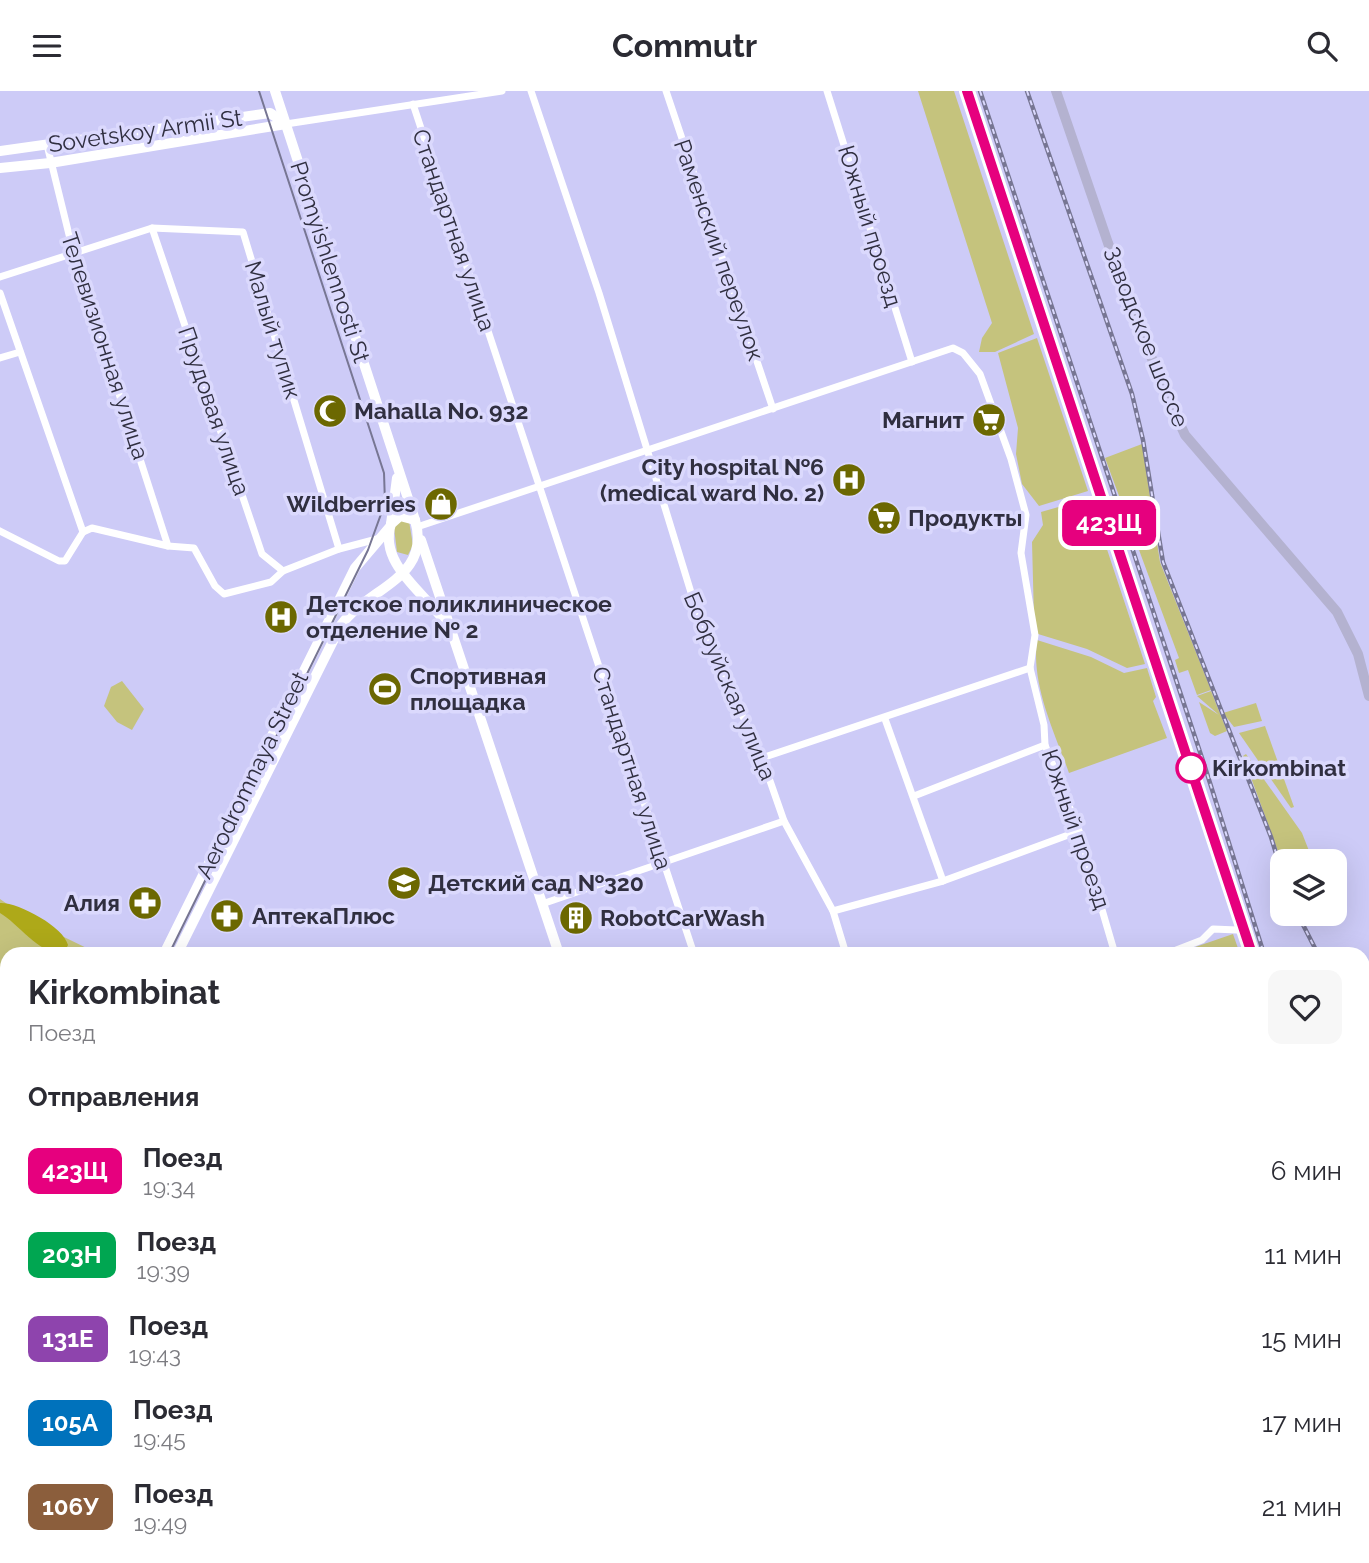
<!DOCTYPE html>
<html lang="ru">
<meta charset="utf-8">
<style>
body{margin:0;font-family:Raleway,sans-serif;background:#f7f7f7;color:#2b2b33;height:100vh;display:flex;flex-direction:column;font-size:26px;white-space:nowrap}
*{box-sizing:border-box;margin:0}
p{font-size:23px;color:#7c7c81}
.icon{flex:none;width:38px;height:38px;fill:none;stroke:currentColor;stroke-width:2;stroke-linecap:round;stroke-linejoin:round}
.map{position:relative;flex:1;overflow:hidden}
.panel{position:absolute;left:0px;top:856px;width:1370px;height:618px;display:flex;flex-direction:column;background:#fff;border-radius:21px 21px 0 0;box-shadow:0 7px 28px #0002}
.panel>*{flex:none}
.badge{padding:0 14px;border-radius:10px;font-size:24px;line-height:46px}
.buttons{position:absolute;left:1270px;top:758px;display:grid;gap:14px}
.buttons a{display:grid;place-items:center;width:77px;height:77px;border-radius:14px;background:#fff;box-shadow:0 7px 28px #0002;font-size:35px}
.map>.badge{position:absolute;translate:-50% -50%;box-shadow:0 0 0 4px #fff}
h2{padding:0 28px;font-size:26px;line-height:63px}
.round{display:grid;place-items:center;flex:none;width:74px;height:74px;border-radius:14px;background:#f7f7f7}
.overview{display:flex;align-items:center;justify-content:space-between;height:119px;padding:0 28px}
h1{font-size:33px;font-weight:700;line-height:52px}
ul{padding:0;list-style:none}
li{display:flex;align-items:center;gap:21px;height:84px;padding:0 28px}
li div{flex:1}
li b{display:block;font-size:26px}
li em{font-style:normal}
li .badge{min-width:77px;font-weight:700;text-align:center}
header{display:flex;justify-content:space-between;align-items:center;height:91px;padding:0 28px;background:#fff;font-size:32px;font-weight:700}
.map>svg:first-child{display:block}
</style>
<header><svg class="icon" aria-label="menu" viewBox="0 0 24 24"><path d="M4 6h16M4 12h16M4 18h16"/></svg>Commutr<svg class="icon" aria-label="search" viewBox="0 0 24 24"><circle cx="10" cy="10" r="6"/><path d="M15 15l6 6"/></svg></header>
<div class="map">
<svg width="1369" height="1472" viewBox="0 0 1369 1472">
<rect width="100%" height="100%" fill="#cdcbf7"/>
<!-- green -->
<g fill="#c5c37d">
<polygon points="918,0 954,0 1034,243 995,261 979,261 982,247 992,232"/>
<polygon points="1037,247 1088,400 1039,415 1022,393 1016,363 1018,337 998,262"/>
<polygon points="1142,353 1160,471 1211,599 1197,604 1188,579 1179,582 1175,569 1179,567 1105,367"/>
<polygon points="1090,407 1145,573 1127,577 1087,558 1038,543 1034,527 1032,451 1043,434 1041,421"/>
<polygon points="397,430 409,430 413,454 408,464 397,461 394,437"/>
<path d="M1037,549L1091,566L1124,582L1147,577L1156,606L1153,610L1167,647L1069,682C1054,640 1031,594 1037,549Z"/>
<polygon points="122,590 144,618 132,639 117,631 104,615 111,596"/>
<polygon points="1211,600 1227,640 1215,645 1210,642 1199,611 1219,624 1197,605"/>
<polygon points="1256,612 1262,630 1234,636 1223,622"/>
<polygon points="1265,635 1294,716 1291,717 1239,642"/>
<polygon points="1246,663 1302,742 1313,770 1283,770 1283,774 1243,665"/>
<polygon points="0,808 33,831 99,863 7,863 7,1145 0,1159"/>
<polygon points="1233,843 1240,863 1175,863"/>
<polygon points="1363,1239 1369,1258 1369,1472 1322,1472 1320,1467 1363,1466"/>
<polygon points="3,1260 7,1262 7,1336 0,1349 0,1265"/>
</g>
<!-- forest -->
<path fill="#aea919" d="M0,812C18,811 64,836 68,854L64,862C40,865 19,833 0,822Z"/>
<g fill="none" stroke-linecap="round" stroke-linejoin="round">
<!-- street -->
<g stroke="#fff" stroke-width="7">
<polyline points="531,0 599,202 701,534 762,667 784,730 833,820 846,863"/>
<polyline points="666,0 773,318"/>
<polyline points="827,0 912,271"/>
<polyline points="413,13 694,863"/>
<polyline points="286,33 502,0"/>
<polyline points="47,54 73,160 168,455"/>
<polyline points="0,186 152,137 243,141 339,458"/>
<polyline points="0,202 83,441"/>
<polyline points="0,267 20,261"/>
<polyline points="417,436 953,257 963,262 980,283 1011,368 1026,424 1021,462 1035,544 1030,577 1044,634 1045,654 1079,740 1115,863"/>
<polyline points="0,440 59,470 65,470 83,441 92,437 168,455 194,457 215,495 224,503 271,491 283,480 262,463 152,137"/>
<polyline points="283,480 339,458 377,448"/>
<polyline points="885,628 943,790"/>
<polyline points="762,667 1030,577"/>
<polyline points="914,705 1045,654"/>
<polyline points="542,813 784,730"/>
<polyline points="833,820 943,790 1079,740"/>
<polyline points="1166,863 1202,849 1213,838 1237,839"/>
<polyline points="1044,1466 1046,1472"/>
<polyline points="1307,1466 1308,1472"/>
<polyline points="893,1472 909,1466"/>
</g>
<!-- secondary -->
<g stroke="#fff" stroke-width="10">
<polyline points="0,60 270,22 285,32"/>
<polyline points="0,77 50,72 286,33"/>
<path d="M415,429L400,425L391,433C378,473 425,502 445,531"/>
<polyline points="391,433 397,387"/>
<polyline points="421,449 559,863"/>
<polyline points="164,863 355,477 389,437"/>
<path d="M177,863L341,534C369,496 432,487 415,429L275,0"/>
<polyline points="0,1194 7,1180"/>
<polyline points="0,1224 7,1209"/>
<polyline points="757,1466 759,1472"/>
<polyline points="427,1472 430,1466"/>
</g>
<!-- primary -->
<polyline stroke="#b4b2d0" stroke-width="10" points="1056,0 1108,152 1160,289 1185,344 1337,521 1358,563 1369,605"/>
<!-- tram -->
<g stroke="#777693" stroke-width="2">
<polyline points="169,863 368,459 385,412 384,382 259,0"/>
<polyline points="0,1206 7,1192"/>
</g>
<!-- rail casing -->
<g stroke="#777693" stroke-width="4.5">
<g id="rail">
<polyline points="967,0 1252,863"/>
<polyline points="980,0 1204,673 1264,863"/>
<polyline points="1027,0 1132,303 1143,349 1163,471 1271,746 1283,785"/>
<polyline points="1297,822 1318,863"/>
<polyline points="1363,943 1369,955"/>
<polyline points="1363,1160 1369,1177"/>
<polyline points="1363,1195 1369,1212"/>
</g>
</g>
<!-- rail -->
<use href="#rail" stroke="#dbd9fd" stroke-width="2" stroke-dasharray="5" stroke-linecap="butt"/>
</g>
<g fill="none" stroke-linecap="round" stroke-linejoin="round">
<!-- line casing -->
<g stroke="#fff" stroke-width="16">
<polyline id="line" points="967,0 1252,863"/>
</g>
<!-- line -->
<use href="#line" stroke="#e6007e" stroke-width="10"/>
</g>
<!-- icons -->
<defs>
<g id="mosque-disc" transform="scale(1.75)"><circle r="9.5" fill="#6c6801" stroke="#dbd9fd"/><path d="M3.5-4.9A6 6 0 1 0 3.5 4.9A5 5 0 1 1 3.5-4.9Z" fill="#fff"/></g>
<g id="supermarket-disc" transform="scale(1.75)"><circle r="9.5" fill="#6c6801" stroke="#dbd9fd"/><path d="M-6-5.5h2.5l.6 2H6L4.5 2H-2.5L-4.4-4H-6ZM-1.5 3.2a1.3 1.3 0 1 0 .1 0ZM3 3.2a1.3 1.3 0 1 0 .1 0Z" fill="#fff"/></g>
<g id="hospital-disc" transform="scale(1.75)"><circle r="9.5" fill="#6c6801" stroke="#dbd9fd"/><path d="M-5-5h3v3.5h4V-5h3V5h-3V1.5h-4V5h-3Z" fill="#fff"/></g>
<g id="shop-disc" transform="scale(1.75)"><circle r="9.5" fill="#6c6801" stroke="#dbd9fd"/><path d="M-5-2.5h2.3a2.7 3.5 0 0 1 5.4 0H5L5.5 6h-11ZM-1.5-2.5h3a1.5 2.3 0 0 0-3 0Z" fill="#fff"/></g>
<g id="stadium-disc" transform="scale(1.75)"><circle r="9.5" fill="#6c6801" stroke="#dbd9fd"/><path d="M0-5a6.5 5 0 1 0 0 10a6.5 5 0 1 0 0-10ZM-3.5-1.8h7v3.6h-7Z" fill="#fff"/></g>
<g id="school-disc" transform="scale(1.75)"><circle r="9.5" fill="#6c6801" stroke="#dbd9fd"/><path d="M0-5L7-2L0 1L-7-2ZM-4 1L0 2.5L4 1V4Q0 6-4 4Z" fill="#fff"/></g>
<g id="pharmacy-disc" transform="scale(1.75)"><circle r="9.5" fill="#6c6801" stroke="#dbd9fd"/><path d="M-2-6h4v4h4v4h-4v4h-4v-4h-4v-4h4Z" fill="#fff"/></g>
<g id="building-disc" transform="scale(1.75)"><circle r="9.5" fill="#6c6801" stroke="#dbd9fd"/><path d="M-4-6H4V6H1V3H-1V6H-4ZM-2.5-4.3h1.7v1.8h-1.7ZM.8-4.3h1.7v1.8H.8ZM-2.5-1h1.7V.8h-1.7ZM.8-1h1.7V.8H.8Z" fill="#fff"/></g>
</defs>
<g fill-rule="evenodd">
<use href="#mosque-disc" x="330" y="320"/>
<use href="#supermarket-disc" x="989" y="329"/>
<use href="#hospital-disc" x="849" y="389"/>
<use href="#shop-disc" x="441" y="413"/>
<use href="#supermarket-disc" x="884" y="427"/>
<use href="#hospital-disc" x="281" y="526"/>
<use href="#stadium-disc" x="385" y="598"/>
<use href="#school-disc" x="404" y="792"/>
<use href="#pharmacy-disc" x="145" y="812"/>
<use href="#pharmacy-disc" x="227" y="825"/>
<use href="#building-disc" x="576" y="827"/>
</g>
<!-- markers -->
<circle fill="#fff" stroke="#e6007e" stroke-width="3.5" cx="1191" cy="677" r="14"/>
<g text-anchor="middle" stroke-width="7" stroke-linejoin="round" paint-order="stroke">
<!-- street labels -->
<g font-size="23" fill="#302f40" stroke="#dbd9fd">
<text transform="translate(145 40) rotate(-8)" y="8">Sovetskoy Armii St</text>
<text transform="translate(870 135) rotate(73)" y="8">Южный проезд</text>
<text transform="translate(454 139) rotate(71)" y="8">Стандартная улица</text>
<text transform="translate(719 159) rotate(71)" y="8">Раменский переулок</text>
<text transform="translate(330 171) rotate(72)" y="8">Promyishlennosti St</text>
<text transform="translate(273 239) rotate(73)" y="8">Малый тупик</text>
<text transform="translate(1146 246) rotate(68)" y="8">Заводское шоссе</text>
<text transform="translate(105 255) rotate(72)" y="8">Телевизионная улица</text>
<text transform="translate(214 320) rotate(71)" y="8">Прудовая улица</text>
<text transform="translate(730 595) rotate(67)" y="8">Бобруйская улица</text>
<text transform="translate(632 677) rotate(72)" y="8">Стандартная улица</text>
<text transform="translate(252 684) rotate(-64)" y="8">Aerodromnaya Street</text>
<text transform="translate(1076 738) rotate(71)" y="8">Южный проезд</text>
</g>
<!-- poi labels -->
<g font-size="23" font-weight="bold" fill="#302f40" stroke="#dbd9fd" text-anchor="start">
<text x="354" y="328">Mahalla No. 932</text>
<text x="964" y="337" text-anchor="end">Магнит</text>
<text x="824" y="384" text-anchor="end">City hospital №6<tspan x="824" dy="26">(medical ward No. 2)</tspan></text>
<text x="416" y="421" text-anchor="end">Wildberries</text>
<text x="908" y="435">Продукты</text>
<text x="306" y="521">Детское поликлиническое<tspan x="306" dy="26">отделение № 2</tspan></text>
<text x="410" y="593">Спортивная<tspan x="410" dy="26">площадка</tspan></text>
<text x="428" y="800">Детский сад №320</text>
<text x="120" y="820" text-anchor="end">Алия</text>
<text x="252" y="833">АптекаПлюс</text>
<text x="600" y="835">RobotCarWash</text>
</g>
<!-- stop labels -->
<g font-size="23" font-weight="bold" fill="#302f40" stroke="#dbd9fd" text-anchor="start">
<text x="1212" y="685">Kirkombinat</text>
</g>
</g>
</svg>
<div class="buttons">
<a><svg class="icon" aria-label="layers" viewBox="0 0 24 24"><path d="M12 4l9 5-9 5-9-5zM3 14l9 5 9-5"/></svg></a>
</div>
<b class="badge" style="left:1109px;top:432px;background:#e6007e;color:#fff">423Щ</b>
<section class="panel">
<div class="overview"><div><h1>Kirkombinat</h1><p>Поезд</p></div><a class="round"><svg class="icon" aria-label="heart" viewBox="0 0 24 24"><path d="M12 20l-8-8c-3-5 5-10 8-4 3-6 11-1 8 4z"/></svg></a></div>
<h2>Отправления</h2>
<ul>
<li><span class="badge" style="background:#e6007e;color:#fff">423Щ</span><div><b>Поезд</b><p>19:34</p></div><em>6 мин</em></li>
<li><span class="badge" style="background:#00a651;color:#fff">203Н</span><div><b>Поезд</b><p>19:39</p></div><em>11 мин</em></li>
<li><span class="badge" style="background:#8e44ad;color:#fff">131Е</span><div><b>Поезд</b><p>19:43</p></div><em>15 мин</em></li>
<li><span class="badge" style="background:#0072bc;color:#fff">105А</span><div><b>Поезд</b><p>19:45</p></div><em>17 мин</em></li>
<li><span class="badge" style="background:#8b5e3c;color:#fff">106У</span><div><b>Поезд</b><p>19:49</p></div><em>21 мин</em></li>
</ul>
</section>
</div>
